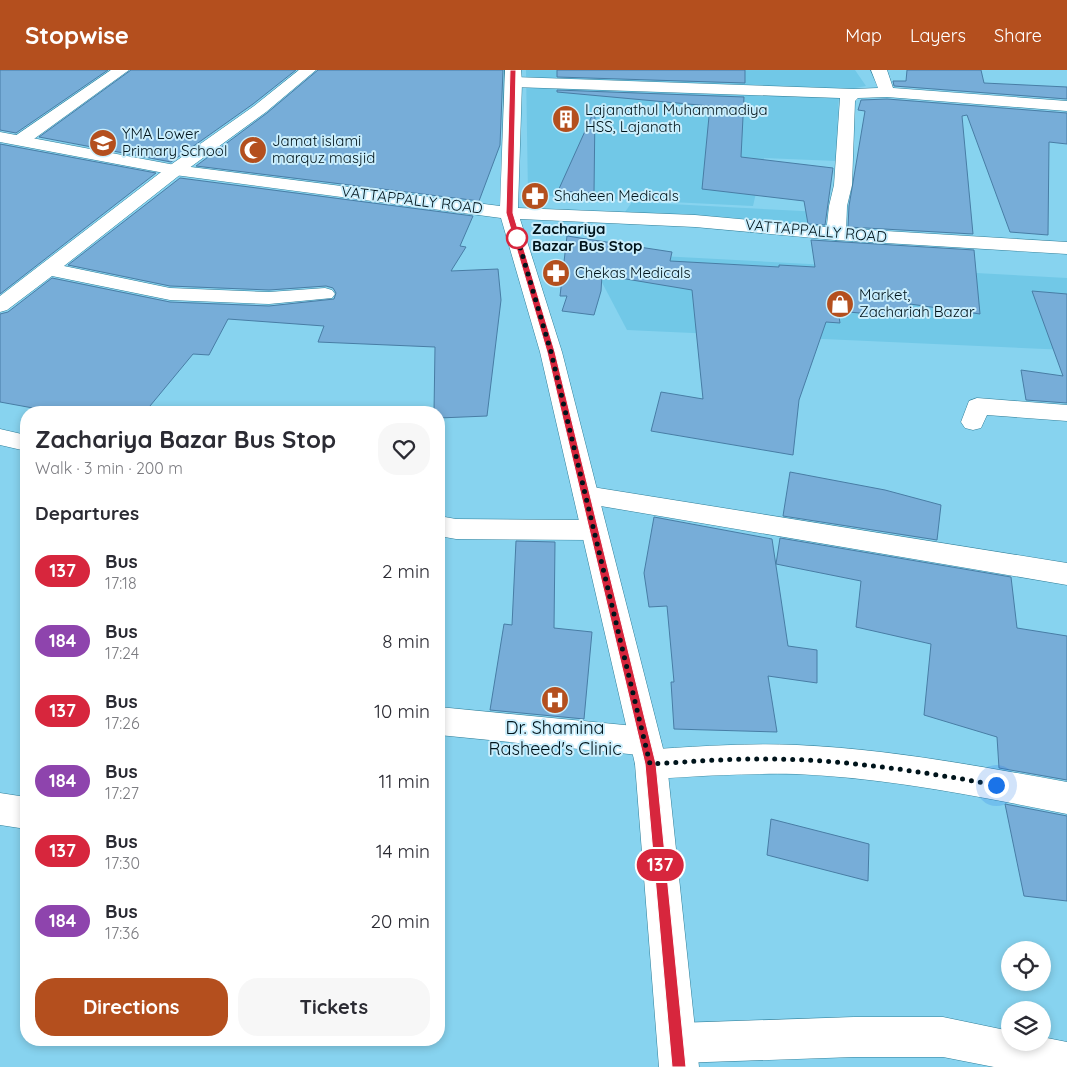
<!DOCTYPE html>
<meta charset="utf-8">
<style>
body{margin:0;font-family:Quicksand,sans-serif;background:#f7f7f7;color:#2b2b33;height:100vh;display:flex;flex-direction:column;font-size:19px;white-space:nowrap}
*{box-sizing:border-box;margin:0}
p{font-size:16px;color:#7c7c81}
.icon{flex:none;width:28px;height:28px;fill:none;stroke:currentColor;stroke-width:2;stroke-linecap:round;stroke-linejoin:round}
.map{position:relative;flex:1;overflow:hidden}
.sheet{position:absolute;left:20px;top:336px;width:425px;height:640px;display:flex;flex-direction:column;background:#fff;border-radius:20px;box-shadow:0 2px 8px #0003}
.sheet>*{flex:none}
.badge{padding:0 10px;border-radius:16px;font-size:18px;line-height:32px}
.tools{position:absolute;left:1001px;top:871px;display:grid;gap:10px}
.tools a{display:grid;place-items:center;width:50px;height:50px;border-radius:50%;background:#fff;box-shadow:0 2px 8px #0003;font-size:25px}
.you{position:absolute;width:25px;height:25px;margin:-12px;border:4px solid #fff;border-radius:50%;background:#1a73e8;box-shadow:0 0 0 8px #1a73e833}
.map>.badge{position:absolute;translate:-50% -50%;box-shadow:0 0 0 2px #fff}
h2{padding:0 15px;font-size:19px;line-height:45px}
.round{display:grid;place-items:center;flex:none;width:52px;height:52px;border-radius:20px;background:#f7f7f7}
.headline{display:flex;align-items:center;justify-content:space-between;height:85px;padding:0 15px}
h1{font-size:24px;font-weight:700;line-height:38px}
.action{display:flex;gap:10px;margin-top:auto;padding:10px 15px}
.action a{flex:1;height:58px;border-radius:20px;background:#b44f1e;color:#fff;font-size:20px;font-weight:700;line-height:58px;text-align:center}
.action a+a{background:#f7f7f7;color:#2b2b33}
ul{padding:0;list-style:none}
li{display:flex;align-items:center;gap:15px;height:70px;padding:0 15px}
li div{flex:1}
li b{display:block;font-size:19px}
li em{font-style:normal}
li .badge{min-width:55px;font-weight:700;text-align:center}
header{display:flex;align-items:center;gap:30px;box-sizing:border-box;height:70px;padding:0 25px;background:#b44f1e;color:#fff}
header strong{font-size:24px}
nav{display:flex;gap:28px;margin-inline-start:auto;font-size:18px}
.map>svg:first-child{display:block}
</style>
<header>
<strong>Stopwise</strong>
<nav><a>Map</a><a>Layers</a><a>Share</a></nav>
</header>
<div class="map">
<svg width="1067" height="997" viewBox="0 0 1067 997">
<rect width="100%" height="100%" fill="#87d3ef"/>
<!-- built -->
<g fill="#71c8e7">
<polygon points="526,0 855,0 866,16 839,21 836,91 764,88 753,136 528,125"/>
<polygon points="632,132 821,142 825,159 625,142"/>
<polygon points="586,182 1067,208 1067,280 627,260"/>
</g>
<!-- building -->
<g fill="#77add8" stroke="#487da5">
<polygon points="0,0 108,0 16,63 0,60"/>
<polygon points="131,0 296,0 253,34 171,92 39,67"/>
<polygon points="318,0 503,0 500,75 479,131 196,96 267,43"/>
<polygon points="557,0 745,0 745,13 557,7"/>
<polygon points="907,0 981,0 984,13 1067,17 1067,29 894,16 893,11 906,11"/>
<polygon points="557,20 744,27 741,87 833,98 825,155 808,154 804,131 702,119 710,36 557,22"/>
<polygon points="887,29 1067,43 1067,74 1049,72 1048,165 1010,162 967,45 962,46 973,164 848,157 849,136 865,41 858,40 861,30"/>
<polygon points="595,39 594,123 558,121"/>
<polygon points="0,74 156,103 0,224"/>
<polygon points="180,108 473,146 460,176 466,177 451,201 498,199 501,230 487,346 439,348 439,342 434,342 435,277 318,272 324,256 228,249 209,285 193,284 145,342 55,342 0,332 0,244 8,242 52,208 170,232 269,236 334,229 336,223 333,218 326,216 269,220 170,216 68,195"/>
<polygon points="567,166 672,182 670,191 779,197 779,195 815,197 811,170 974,180 980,244 910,234 913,248 838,241 840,253 826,252 799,330 793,385 651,361 661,322 703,329 692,220 602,205 601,221 594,245 562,241 567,226 560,226"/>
<polygon points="1032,221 1067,224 1067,333 1026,330 1021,300 1063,306"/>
<polygon points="790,402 885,420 941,435 937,470 783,446"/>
<polygon points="654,447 772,469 788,576 817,580 817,613 768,606 777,662 674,659 671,612 674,612 667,536 649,537 644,503"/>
<polygon points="780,468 1011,507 1017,558 1067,566 1067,710 999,698 997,667 924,645 931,574 856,557 861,511 776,494"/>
<polygon points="516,471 555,472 554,558 592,562 584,649 490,640 504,554 512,555"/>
<polygon points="1005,734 1067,746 1067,831 1024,826"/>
<polygon points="771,749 869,774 868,811 767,785"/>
</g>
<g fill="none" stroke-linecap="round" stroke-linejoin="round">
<!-- minor casing -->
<g stroke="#317f99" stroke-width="1">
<g id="minor">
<polygon points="111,0 129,0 27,74 15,74 13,70 15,66"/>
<polygon points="299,0 316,0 266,42 181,104 64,196 170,218 269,222 325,218 332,220 335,224 332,228 269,234 170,230 52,206 7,240 0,242 0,226 169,96 254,36"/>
<polygon points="871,0 887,0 893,18 1067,31 1067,41 887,27 858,28 855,31 852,115 847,136 846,164 843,168 836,170 829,168 826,164 829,136 834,115 840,28 514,17 509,15 506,12 509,9 514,7 854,19 878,18"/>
<polygon points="977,328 1067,335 1067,351 987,345 981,358 973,360 965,358 961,352 969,331"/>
<polygon points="0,359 26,365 26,381 0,375"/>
<polygon points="586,416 1067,493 1067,515 577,432 573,425 577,418"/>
<polygon points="439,446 456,449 594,450 603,453 607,460 603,467 594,470 456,469 439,466"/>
<path d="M439,637L645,657L656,661L661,671L657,679C704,676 751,673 797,675C888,679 978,696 1067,712V744C977,726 887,708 796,704C747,703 699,706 651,709L640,704L635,694L639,685L439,665Z"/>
<polygon points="0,723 26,727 26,759 0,755"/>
<polygon points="854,947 943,947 1010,961 1010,972 1042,972 1042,967 1067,972 1067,997 994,997 943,987 854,987 678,993 664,987 658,973 664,959 678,953"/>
</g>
</g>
<!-- major casing -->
<g stroke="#317f99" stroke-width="1">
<polygon id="major" points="505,0 521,0 522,12 518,138 695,145 836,158 1067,172 1067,184 836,170 695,157 520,149 562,282 667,694 699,997 659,997 635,694 540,282 501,148 175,105 0,72 0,62 175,95 500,136"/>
</g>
<!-- minor -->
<use href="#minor" fill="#fff" fill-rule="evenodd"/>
<!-- major -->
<use href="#major" fill="#fff" fill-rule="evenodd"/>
</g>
<!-- line -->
<polygon fill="#d7263d" stroke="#fff" points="510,0 516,0 513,143 555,282 656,694 686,997 672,997 645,694 547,282 506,143"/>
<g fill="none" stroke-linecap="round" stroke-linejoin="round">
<!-- walk -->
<path stroke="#00141b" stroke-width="5" stroke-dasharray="0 9" d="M517,168L515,160L551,282L650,694C686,692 722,689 757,689C837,688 918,701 996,715"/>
</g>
<!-- icons -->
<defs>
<g id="building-disc" transform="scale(1.4375)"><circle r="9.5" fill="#b44f1e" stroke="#caeefc"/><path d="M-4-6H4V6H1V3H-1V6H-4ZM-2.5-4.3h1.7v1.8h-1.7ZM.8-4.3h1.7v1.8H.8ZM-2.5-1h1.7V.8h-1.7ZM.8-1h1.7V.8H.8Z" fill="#fff"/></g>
<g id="school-disc" transform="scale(1.4375)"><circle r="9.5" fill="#b44f1e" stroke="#caeefc"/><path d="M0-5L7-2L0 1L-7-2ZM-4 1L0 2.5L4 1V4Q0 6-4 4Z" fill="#fff"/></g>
<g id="mosque-disc" transform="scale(1.4375)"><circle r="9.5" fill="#b44f1e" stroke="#caeefc"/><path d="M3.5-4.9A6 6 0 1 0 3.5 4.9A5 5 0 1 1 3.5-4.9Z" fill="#fff"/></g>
<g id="pharmacy-disc" transform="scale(1.4375)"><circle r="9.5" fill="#b44f1e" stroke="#caeefc"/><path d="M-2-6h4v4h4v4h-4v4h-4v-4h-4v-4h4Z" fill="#fff"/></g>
<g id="shop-disc" transform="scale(1.4375)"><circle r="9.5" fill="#b44f1e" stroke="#caeefc"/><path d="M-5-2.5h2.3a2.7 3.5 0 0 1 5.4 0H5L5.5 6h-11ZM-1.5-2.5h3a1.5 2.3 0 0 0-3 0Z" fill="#fff"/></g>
<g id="hospital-disc" transform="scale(1.4375)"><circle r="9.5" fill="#b44f1e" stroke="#caeefc"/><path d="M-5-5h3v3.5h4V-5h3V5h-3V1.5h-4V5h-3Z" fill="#fff"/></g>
</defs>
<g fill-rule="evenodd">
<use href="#building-disc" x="566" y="49"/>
<use href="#school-disc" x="103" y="73"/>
<use href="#mosque-disc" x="253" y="80"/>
<use href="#pharmacy-disc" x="535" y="126"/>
<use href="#pharmacy-disc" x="556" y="203"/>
<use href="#shop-disc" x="840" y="234"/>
<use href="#hospital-disc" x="555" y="630"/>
</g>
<!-- markers -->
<circle fill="#fff" stroke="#d7263d" stroke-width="2.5" cx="517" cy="168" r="10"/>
<g text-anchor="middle" stroke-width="4" stroke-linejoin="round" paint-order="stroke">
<!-- far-poi labels -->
<g font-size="15" fill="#00141b" stroke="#caeefc" text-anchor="start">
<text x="585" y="45">Lajanathul Muhammadiya<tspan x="585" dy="17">HSS, Lajanath</tspan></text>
<text x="122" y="69">YMA Lower<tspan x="122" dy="17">Primary School</tspan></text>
<text x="272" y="76">Jamat islami<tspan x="272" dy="17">marquz masjid</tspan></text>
<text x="554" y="131">Shaheen Medicals</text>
<text x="575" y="208">Chekas Medicals</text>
<text x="859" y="230">Market,<tspan x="859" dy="17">Zachariah Bazar</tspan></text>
</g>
<!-- far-street labels -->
<g font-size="15" fill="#00141b" stroke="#caeefc">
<text transform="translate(412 130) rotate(7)" y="5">VATTAPPALLY ROAD</text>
<text transform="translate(816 161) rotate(5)" y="5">VATTAPPALLY ROAD</text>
</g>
<!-- far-stop labels -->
<g font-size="15" font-weight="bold" fill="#00141b" stroke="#caeefc" text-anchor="start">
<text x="532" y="164">Zachariya<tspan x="532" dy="17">Bazar Bus Stop</tspan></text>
</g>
<!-- poi labels -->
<g font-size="18" fill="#00141b" stroke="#caeefc">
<text x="555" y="664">Dr. Shamina<tspan x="555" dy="21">Rasheed's Clinic</tspan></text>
</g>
</g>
</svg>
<div class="tools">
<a><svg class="icon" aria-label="locate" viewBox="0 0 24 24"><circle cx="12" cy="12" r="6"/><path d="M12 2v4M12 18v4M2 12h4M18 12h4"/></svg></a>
<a><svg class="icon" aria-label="layers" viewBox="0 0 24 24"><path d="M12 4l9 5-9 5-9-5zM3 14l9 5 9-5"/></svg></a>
</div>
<div class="you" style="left:996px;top:715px"></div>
<b class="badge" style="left:660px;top:795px;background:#d7263d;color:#fff">137</b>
<section class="sheet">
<div class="headline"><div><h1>Zachariya Bazar Bus Stop</h1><p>Walk · 3 min · 200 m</p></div><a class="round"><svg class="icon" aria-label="heart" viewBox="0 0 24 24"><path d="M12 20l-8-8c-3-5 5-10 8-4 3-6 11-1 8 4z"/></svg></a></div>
<h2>Departures</h2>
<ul>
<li><span class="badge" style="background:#d7263d;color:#fff">137</span><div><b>Bus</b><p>17:18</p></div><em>2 min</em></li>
<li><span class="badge" style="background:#8e44ad;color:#fff">184</span><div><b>Bus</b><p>17:24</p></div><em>8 min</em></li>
<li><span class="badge" style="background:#d7263d;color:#fff">137</span><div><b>Bus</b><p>17:26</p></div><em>10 min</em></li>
<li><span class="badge" style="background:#8e44ad;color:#fff">184</span><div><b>Bus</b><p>17:27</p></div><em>11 min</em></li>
<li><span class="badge" style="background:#d7263d;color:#fff">137</span><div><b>Bus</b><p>17:30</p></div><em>14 min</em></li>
<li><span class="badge" style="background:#8e44ad;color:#fff">184</span><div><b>Bus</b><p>17:36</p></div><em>20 min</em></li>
</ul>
<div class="action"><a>Directions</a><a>Tickets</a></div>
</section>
</div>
